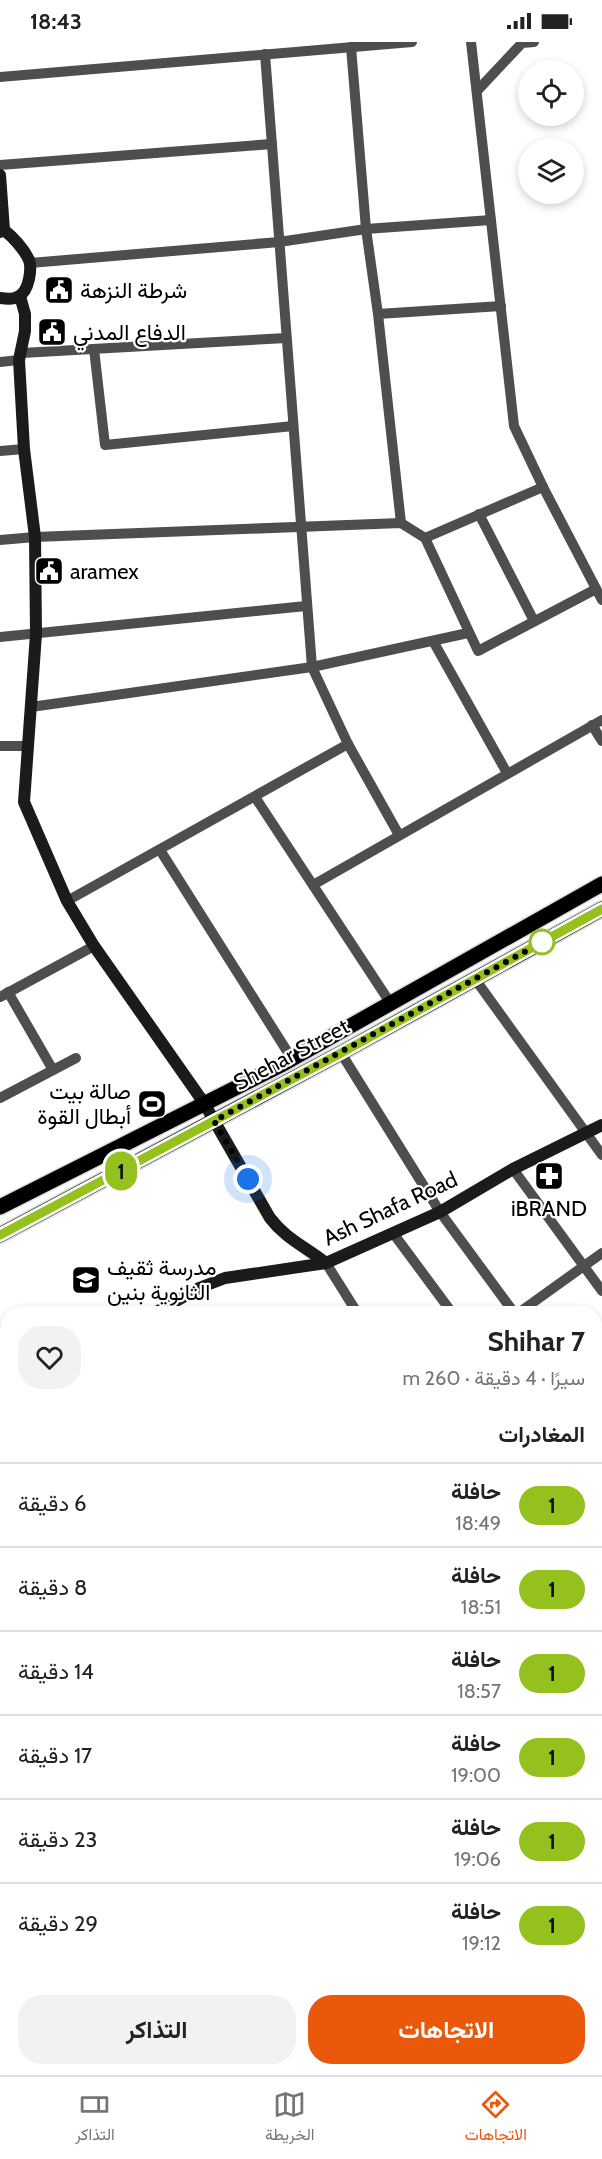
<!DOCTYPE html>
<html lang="ar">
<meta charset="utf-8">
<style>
body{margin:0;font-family:Cabin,Vazirmatn,sans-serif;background:#f2f2f2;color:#222;direction:rtl;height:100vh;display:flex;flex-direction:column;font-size:22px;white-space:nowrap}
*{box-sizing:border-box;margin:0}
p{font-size:20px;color:#767676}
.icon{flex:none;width:33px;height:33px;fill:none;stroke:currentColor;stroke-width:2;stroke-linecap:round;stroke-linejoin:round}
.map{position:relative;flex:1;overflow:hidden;direction:ltr}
.side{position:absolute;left:0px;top:1264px;width:603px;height:770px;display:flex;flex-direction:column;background:#fff;border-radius:24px 24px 0 0;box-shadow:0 3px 9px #0003;direction:rtl}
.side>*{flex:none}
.badge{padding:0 12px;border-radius:20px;font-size:21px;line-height:39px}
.tools{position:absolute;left:518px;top:18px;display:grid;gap:12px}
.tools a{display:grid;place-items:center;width:66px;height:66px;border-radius:50%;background:#fff;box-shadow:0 3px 9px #0003;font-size:30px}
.you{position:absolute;width:30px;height:30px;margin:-15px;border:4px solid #fff;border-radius:50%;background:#1a73e8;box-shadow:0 0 0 9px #1a73e833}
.map>.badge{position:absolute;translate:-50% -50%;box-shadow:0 0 0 3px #fff}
h2{padding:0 18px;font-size:22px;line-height:54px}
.round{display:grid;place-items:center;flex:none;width:63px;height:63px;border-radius:24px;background:#f2f2f2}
.head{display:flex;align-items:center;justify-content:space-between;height:102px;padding:0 18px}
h1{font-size:28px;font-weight:700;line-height:45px}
.cta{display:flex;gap:12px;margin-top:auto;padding:12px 18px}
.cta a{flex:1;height:69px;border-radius:24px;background:#ea580c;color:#fff;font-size:24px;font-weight:700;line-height:69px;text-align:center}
.cta a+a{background:#f2f2f2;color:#222}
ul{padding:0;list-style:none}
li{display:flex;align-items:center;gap:18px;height:84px;padding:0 18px;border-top:2px solid #e0e0e0}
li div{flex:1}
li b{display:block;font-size:22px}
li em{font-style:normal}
li .badge{min-width:66px;font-weight:700;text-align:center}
.status{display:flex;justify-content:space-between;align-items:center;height:42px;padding:0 30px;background:#fff;direction:ltr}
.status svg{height:16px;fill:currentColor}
.tabs{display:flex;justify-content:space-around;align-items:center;height:84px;border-top:2px solid #e0e0e0;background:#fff;font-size:16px;color:#767676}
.tabs a{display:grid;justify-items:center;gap:3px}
.tabs .on{color:#ea580c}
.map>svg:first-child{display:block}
</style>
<div class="status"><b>18:43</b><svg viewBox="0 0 49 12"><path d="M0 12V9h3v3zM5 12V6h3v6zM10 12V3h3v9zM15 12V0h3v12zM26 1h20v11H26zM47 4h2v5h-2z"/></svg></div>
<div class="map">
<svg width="602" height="2033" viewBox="0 0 602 2033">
<rect width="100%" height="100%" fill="#fff"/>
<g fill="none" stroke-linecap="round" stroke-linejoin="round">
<!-- primary casing -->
<g stroke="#dbdbdb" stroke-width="18">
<g id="primary">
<polyline points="0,1165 283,1022 602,842"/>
<polyline points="0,1193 341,1011 602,867"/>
</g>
</g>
<!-- street -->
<g stroke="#4e4e4e" stroke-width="10">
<polyline points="471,0 514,384 543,445 602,558"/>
<polyline points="351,5 366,187 378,272 401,481"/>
<polyline points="265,12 312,625 348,702 399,793"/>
<polyline points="0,35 412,0"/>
<polyline points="477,49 522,1 534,0"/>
<polyline points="0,123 272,102"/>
<polyline points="30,221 279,200 366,187 491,178"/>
<polyline points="378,272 501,264"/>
<polyline points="94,307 105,403 293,384"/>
<polyline points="22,311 286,296"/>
<polyline points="0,320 19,318"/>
<polyline points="0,409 24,407"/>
<polyline points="479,472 534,579"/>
<polyline points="425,496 543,445"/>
<polyline points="0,498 35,495 401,481 425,496 478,609 596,547"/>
<polyline points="0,595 306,564"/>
<polyline points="433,599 507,731"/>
<polyline points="31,665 312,625 468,591"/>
<polyline points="592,683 602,699"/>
<polyline points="0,704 28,704"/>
<polyline points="255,755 391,962"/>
<polyline points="160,808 292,1017"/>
<polyline points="313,843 602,678"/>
<polyline points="67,859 348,702"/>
<polyline points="475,937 602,1113"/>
<polyline points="8,950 53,1028"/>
<polyline points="0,955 94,904"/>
<polyline points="341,1011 440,1170 515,1272"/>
<polyline points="0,1056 76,1016"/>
<polyline points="513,1127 602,1249"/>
<polyline points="393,1191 453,1272"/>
<polyline points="326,1221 358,1272"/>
<polyline points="517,1272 602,1211"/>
<polyline points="596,1323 602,1318"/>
<polyline points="0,1345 8,1350"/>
<polyline points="596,1382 602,1391"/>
<polyline points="596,1427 602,1422"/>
<polyline points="596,1467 602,1476"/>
<polyline points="596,1589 602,1584"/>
<polyline points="596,1607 602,1616"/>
<polyline points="0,1610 8,1617"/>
<polyline points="596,1693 602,1688"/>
<polyline points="596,1752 602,1760"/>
<polyline points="0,1794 8,1801"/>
<polyline points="0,1909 8,1904"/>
<polyline points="0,2009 8,2009"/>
<polyline points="335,2026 353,2033"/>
<polyline points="369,2026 370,2033"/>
</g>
<!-- secondary -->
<g stroke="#1b1b1b" stroke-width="12">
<polyline points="0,133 4,188"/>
<path d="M0,190L4,188C13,195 24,207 29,218C32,227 29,249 19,254C14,258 6,257 0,256"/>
<path d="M20,254L25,272V289L19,318L24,407L35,495L36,592L24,760L67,859L94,904L204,1061L270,1176C286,1197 306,1205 326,1221"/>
<polyline points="153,1272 199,1246 225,1236 326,1221 440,1170 513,1127 602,1083"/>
<polyline points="0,1370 8,1364"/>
<polyline points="596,1799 602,1794"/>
<polyline points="596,1824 602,1820"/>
<polyline points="105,2032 152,2026"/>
<polyline points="83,2033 100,2031 109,2033"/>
<polyline points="219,2033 229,2026"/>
</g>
<!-- primary -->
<use href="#primary" stroke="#000" stroke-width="15"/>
</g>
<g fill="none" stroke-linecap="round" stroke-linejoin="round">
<!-- line casing -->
<g stroke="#fff" stroke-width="14">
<polyline id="line" points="0,1193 341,1011 602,867"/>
</g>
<!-- line -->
<use href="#line" stroke="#95c11e" stroke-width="9"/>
<!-- walk -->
<polyline stroke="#000" stroke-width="6" stroke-dasharray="0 10.8" points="248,1137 214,1079 550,896 542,900"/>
</g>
<!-- icons -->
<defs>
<g id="civic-square" transform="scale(1.5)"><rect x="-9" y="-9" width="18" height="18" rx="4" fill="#000" stroke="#fff"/><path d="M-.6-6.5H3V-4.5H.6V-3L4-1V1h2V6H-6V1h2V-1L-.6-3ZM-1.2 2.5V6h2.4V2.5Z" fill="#fff"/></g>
<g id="stadium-square" transform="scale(1.5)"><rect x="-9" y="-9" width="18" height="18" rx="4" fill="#000" stroke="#fff"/><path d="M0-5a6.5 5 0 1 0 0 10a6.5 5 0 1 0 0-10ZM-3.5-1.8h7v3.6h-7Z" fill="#fff"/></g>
<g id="pharmacy-square" transform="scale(1.5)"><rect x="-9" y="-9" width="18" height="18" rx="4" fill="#000" stroke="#fff"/><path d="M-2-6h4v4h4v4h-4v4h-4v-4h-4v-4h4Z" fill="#fff"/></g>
<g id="school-square" transform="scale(1.5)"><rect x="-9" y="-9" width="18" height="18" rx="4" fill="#000" stroke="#fff"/><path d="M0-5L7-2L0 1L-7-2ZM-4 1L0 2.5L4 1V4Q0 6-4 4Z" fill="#fff"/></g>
</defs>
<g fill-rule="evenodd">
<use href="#civic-square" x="59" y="248"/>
<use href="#civic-square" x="52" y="290"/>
<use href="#civic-square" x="49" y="529"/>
<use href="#stadium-square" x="152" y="1062"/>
<use href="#pharmacy-square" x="549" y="1134"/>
<use href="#school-square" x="86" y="1238"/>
</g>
<!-- markers -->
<circle fill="#fff" stroke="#95c11e" stroke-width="3" cx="542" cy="900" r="12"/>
<g text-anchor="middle" stroke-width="4.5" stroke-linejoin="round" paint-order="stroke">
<!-- poi labels -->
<g font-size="22" fill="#000" stroke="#fff" text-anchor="start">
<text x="80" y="256">شرطة النزهة</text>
<text x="73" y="298">الدفاع المدني</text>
<text x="70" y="537">aramex</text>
<text x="131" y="1057" text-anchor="end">صالة بيت<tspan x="131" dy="25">أبطال القوة</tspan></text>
<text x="549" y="1174" text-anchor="middle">iBRAND</text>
<text x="107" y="1233">مدرسة ثقيف<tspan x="107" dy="25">الثانوية بنين</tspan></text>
</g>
<!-- street labels -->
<g font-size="22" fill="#000" stroke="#fff">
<text transform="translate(291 1012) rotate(-28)" y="8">Shehar Street</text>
<text transform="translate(390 1166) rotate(-25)" y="8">Ash Shafa Road</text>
</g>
</g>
</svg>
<div class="tools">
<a><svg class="icon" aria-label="locate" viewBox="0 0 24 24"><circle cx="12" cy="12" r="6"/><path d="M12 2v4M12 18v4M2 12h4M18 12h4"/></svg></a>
<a><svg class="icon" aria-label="layers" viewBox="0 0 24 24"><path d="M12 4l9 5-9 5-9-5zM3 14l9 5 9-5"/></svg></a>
</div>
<div class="you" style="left:248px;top:1137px"></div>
<b class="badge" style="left:121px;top:1129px;background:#95c11e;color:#111">1</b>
<section class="side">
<div class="head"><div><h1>Shihar 7</h1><p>سيرًا · 4 دقيقة · 260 m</p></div><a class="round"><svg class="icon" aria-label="heart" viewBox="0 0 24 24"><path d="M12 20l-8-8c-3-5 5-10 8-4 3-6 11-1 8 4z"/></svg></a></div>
<h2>المغادرات</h2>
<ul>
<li><span class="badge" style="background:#95c11e;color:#111">1</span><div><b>حافلة</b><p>18:49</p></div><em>6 دقيقة</em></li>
<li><span class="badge" style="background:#95c11e;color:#111">1</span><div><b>حافلة</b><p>18:51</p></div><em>8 دقيقة</em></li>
<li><span class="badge" style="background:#95c11e;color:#111">1</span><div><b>حافلة</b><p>18:57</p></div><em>14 دقيقة</em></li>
<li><span class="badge" style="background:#95c11e;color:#111">1</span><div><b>حافلة</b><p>19:00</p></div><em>17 دقيقة</em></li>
<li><span class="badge" style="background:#95c11e;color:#111">1</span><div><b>حافلة</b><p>19:06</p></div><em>23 دقيقة</em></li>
<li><span class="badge" style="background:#95c11e;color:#111">1</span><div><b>حافلة</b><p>19:12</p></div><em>29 دقيقة</em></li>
</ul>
<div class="cta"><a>الاتجاهات</a><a>التذاكر</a></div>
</section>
</div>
<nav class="tabs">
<a class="on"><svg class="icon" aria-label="directions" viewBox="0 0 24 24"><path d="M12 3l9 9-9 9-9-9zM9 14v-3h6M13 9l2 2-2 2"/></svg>الاتجاهات</a>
<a><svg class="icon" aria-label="map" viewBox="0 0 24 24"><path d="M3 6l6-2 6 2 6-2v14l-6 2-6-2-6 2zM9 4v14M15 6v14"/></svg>الخريطة</a>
<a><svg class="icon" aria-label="tickets" viewBox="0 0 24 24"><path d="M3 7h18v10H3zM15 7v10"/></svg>التذاكر</a>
</nav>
